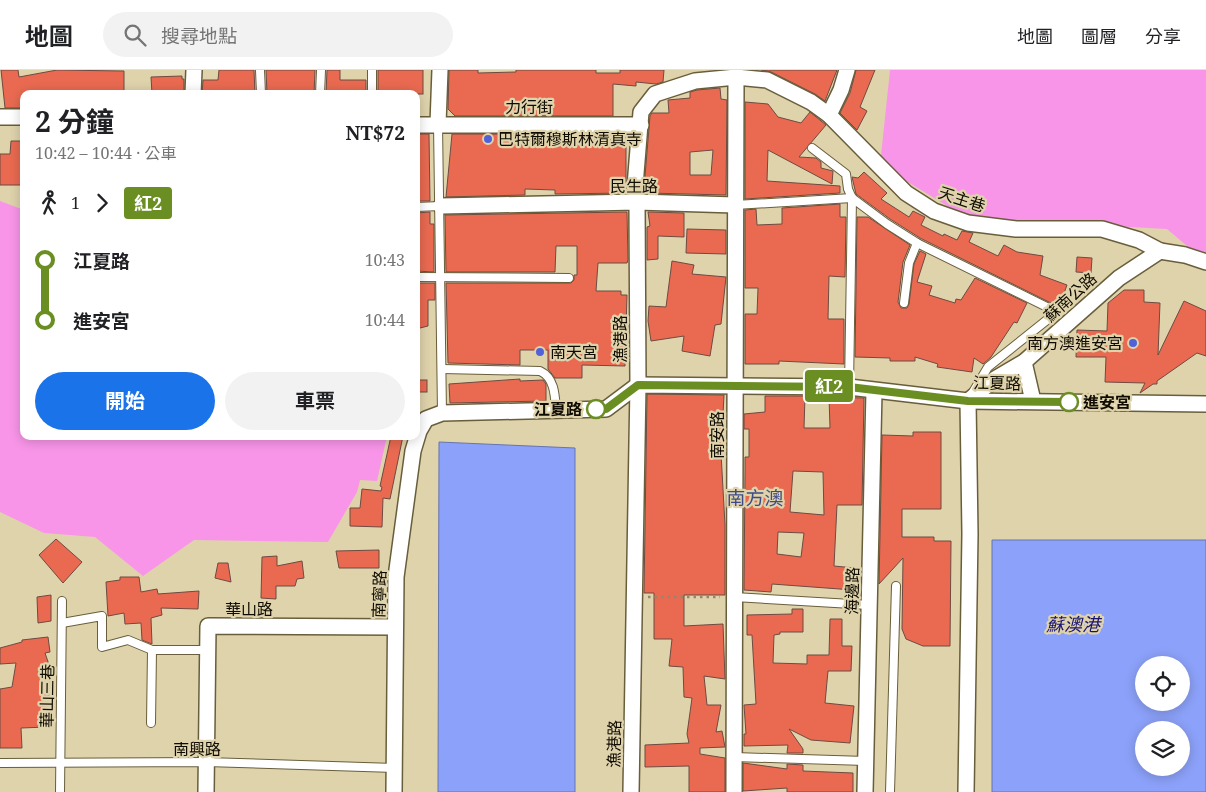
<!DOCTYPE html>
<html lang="zh-TW">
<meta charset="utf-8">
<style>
body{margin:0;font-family:"Noto Serif","Noto Sans TC",serif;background:#f2f2f2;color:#202124;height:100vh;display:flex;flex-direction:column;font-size:19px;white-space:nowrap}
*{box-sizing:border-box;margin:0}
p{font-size:16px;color:#757577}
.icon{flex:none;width:28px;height:28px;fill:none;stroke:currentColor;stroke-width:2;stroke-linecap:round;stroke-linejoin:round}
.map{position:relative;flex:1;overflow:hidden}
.panel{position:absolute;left:20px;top:20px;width:400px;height:350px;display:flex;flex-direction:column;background:#fff;border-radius:10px;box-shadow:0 2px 12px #0003}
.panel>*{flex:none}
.badge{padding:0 10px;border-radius:4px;font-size:18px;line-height:32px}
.tools{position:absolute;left:1135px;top:586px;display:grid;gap:10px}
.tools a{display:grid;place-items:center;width:55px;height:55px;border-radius:50%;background:#fff;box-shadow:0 2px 12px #0003;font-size:25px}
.map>.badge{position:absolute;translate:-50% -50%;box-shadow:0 0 0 2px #fff}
.legs{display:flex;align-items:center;gap:8px;height:55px;padding:0 15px;font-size:16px}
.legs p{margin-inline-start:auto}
.overview{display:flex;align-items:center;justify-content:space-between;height:85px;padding:0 15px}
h1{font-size:28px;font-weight:700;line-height:38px}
.cta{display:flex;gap:10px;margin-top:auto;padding:10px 15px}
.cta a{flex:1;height:58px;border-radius:30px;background:#1a73e8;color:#fff;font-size:20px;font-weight:700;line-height:58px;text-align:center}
.cta a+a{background:#f2f2f2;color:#202124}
ul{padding:0 15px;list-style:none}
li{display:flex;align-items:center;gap:18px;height:60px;font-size:19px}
li i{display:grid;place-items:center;width:8px;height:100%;margin:0 6px;background:currentColor}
li i::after{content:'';width:12px;height:12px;margin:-6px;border:4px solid;border-radius:50%;background:#fff}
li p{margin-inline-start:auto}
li:first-child i{background:linear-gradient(#0000 50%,currentColor 0)}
li:last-child i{background:linear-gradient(currentColor 50%,#0000 0)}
header{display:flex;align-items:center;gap:30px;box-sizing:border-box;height:70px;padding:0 25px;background:#fff;border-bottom:1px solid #e0e0e0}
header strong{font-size:24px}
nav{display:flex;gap:28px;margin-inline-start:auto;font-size:18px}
.search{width:350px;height:45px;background:#f2f2f2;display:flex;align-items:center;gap:12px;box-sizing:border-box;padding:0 18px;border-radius:28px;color:#757577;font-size:19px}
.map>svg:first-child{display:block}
</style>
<header>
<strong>地圖</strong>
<div class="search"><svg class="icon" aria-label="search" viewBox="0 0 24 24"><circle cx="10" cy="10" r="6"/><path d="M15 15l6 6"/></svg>搜尋地點</div>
<nav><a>地圖</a><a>圖層</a><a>分享</a></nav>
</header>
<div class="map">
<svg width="1206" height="722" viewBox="0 0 1206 722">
<rect width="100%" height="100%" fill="#dfd3ac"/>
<!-- green -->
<g fill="#f895e8">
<polygon points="890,0 1206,0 1206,192 1167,159 967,148 880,95"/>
<polygon points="0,131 24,140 24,366 387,366 377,411 360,410 357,422 328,472 194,470 143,506 95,467 44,463 0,442"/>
</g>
<!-- water -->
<g fill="#8ca1f9" stroke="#6674af" fill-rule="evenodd">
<polygon points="439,372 575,378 575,722 438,722"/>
<path d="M992,470H1206V722H992ZM1144,595H1181V632H1144ZM1144,660H1181V698H1144Z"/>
</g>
<!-- building -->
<g fill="#e96a51" stroke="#6f4a41" fill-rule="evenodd">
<polygon points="1,0 18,0 19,7 57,0 124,1 124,24 24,24 24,38 5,38"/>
<polygon points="219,0 254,0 255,24 202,24 203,10 218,10"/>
<polygon points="266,0 315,0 314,24 267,24"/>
<polygon points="327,0 340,0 340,10 366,10 366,24 326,24"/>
<rect x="378" y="0" width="45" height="24"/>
<polygon points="449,0 478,0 478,3 516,2 516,0 596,0 596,3 620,3 620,0 664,0 663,12 656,14 636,12 636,16 613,14 613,46 455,46 448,39"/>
<polygon points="761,0 837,0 825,31 815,24 771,2"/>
<polygon points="856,0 875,0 860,37 867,41 857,60 840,43 850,23"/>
<polygon points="182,6 182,9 184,9 184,24 152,24 151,7"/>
<path d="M720,18L721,29L727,30L726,125L648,123L645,106L650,46L652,43H669L668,30L690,28V22L697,20ZM713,80L711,105H690V82Z"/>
<polygon points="745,32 768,34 778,47 801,53 810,42 826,55 799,87 816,88 821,92 821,98 833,101 832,114 768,80 767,111 840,116 840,123 745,129"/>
<polygon points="416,64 429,64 430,131 416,131"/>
<polygon points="452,64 630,64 629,72 626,72 626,123 555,124 555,120 525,119 525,125 446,127"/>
<polygon points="11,71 24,71 24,115 0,115 0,84 10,84"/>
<polygon points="864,102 887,123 881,129 909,147 913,141 925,147 921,155 943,166 944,164 957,170 962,161 973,163 969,172 998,186 1004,175 1017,182 1043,186 1040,205 1067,215 1059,237 920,168 890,149 856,124 852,107 858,108"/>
<polygon points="840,134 840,147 846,147 845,207 829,206 828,249 844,249 844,294 779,291 779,294 745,294 745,244 757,244 758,218 745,218 745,140 756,139 757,155 782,154 782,138"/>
<polygon points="430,142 430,154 434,154 434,202 416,201 416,143"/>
<polygon points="627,142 628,190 627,193 598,193 596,221 621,221 621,225 627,225 625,296 582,295 582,308 555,308 548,299 548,280 520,280 520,295 448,293 446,213 571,213 574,210 574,205 577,205 577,176 556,176 555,202 446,202 445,145"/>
<polygon points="648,142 684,143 684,167 658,166 658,189 647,190 647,157 650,156"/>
<polygon points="857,147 868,147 910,175 903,192 898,232 901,238 907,238 909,234 914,194 920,181 926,184 917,212 932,216 929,225 955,233 956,229 961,230 975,208 1027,233 1017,253 1014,252 991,287 983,294 974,288 972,302 937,297 938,294 915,287 915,291 890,291 890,288 855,287"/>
<polygon points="687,159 726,160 726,184 686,183"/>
<polygon points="1077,187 1092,188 1091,203 1076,202"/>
<polygon points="672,191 694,195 692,204 726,207 721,254 715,255 710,286 682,281 684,266 651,271 648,251 649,236 666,237"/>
<polygon points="416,213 435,213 435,230 428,230 428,256 416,259"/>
<polygon points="1124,220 1144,220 1144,232 1160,233 1158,285 1184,231 1206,241 1206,286 1197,283 1157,311 1157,314 1153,314 1140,323 1145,313 1105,312 1106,287 1076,287 1077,260 1107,261 1108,233"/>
<polygon points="520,309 520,311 543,310 546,314 546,331 450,333 449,314"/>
<rect x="416" y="310" width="11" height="12"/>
<polygon points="647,324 724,325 721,383 725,455 725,525 684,525 684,556 723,554 725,609 704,606 707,635 721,635 716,662 722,661 725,677 700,678 700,684 725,688 725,722 689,722 689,696 645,697 645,675 689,673 687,664 692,628 684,627 683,597 669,596 672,569 654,569 654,523 644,523"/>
<path d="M765,326H805L804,358H830L829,327L864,328L862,435H837L834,496L855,498L853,520L772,514L771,522L744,520L745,401V387H749V359H744V344L765,342ZM793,401L823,402L824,445L790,442ZM778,462L804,463L801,487L777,484Z"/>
<polygon points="913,362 941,362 941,439 902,439 902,467 934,467 934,471 951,471 950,576 923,576 906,569 902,559 903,488 879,514 882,365 913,366"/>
<polygon points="391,366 403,366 390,429 383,428 382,457 350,456 350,438 360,438 362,419 381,421 382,417 380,416"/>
<polygon points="56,469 82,492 63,513 39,485"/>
<polygon points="379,480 379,498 339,498 336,481"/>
<polygon points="277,486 277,496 302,491 304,508 297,509 295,516 276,516 276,529 261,528 262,487"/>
<polygon points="218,493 228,493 231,512 215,508"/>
<polygon points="120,507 139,507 141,522 157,519 158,524 199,521 198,539 161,538 162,545 151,548 152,574 142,570 141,553 125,554 124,543 108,546 106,512 120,510"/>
<polygon points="51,525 51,551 38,553 37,527"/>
<polygon points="792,539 803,539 803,562 780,562 780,564 774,565 773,593 807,594 807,585 829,585 830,549 842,549 842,576 852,576 851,601 828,601 825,633 854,636 850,673 811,670 789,659 803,679 803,683 787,683 788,675 744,676 744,664 746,664 744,635 756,634 752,565 747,565 747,545 792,544"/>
<polygon points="48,567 50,582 45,583 53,606 50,606 47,657 21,658 22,678 0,678 0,619 12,617 16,593 0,594 0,578 22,572 22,570"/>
<polygon points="743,693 787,699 787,694 803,695 803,701 853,703 853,722 787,722 787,718 743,721"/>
</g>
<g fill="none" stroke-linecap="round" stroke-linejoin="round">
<!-- lane casing -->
<g stroke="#695e3b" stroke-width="10">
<g id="lane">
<polyline points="260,0 261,24"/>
<polyline points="320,24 321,0"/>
<polyline points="372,24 372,0"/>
<polyline points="438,54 442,343"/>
<polyline points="812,78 846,104 848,119 852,128 887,154 917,173 1057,242 988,297 973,322"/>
<polyline points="735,135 852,128"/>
<polyline points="416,137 441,136"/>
<polyline points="416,207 569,208"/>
<polyline points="904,233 909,193 917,173"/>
<path d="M442,299L540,301C555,308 555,326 556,341"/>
<polyline points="849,317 852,128"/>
<polyline points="734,527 869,535"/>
<polyline points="62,553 102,546 102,577 128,570 152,580 207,580"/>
<polyline points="151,653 152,580"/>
<polyline points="734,687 866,691"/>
<polyline points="0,693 206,692 395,698"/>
<polyline points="60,722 62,531"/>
<polyline points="890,722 896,516"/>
</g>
</g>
<!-- street casing -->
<g stroke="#695e3b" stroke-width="18">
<g id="street">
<polyline points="193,24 194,0"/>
<polyline points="829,45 841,20 847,0"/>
<polyline points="0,47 24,47"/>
<polyline points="438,54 440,0"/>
<polyline points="416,55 641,55"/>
<polyline points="441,136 637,132 735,135"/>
<polyline points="1024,292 1033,331"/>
<polyline points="968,331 995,309 1024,292 1119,208 1160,181 1185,185 1206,192"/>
<polyline points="206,722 208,556 395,557"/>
<polyline points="394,722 396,507 413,381 419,361 426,349 442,343 606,339 638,315 849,317 968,331 1206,334"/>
<polyline points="631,722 638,315 637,132 635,116 641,42 655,24 695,11 736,7 767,10 811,32 829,45 906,123 934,141 968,153 1016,159 1102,159 1139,170 1160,181"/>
<polyline points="734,722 736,7"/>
<polyline points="865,722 874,321"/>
<polyline points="966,722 970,464 968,331"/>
</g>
</g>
<!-- path -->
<polyline stroke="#92896d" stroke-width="2.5" stroke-dasharray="2.5 4" stroke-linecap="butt" points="648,527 720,527"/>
<!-- lane -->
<use href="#lane" stroke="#fff" stroke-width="8"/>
<!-- street -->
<use href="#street" stroke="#fff" stroke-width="15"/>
</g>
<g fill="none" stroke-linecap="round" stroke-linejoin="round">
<!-- line-1 casing -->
<g stroke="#fff" stroke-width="11">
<polyline id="line-1" points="596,339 606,339 638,315 849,317 968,331 1069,332"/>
</g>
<!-- line-1 -->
<use href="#line-1" stroke="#6b8e23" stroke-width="8"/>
</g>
<!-- markers -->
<g fill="#5162d8" stroke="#dfd3ac" stroke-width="2">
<circle cx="488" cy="69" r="5"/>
<circle cx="1133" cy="273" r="5"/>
<circle cx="540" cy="282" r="5"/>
</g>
<g fill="#fff" stroke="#6b8e23" stroke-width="2.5">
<circle cx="1069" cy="332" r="9"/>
<circle cx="596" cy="339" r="9"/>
</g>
<g text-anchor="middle" stroke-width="4.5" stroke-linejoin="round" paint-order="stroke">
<!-- street labels -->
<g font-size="16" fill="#0f0b01" stroke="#dfd3ac">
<text x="529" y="43">力行街</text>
<text x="634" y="122">民生路</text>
<text transform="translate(962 129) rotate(18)" y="6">天主巷</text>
<text transform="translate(1070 227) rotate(-42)" y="6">蘇南公路</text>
<text transform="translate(620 269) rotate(-90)" y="6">漁港路</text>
<text transform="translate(997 313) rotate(1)" y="6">江夏路</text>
<text transform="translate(717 365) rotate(-90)" y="6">南安路</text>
<text transform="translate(852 521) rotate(-89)" y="6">海邊路</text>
<text transform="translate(379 524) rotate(-88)" y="6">南寧路</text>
<text x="249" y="545">華山路</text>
<text transform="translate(47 626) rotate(-89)" y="6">華山三巷</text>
<text transform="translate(614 674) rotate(-89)" y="6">漁港路</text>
<text x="197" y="685">南興路</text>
</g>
<!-- poi labels -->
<g font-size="16" fill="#0f0b01" stroke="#dfd3ac" text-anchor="start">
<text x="498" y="75">巴特爾穆斯林清真寺</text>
<text x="1123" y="279" text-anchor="end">南方澳進安宮</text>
<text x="550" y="288">南天宮</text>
</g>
<!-- stop labels -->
<g font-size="16" font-weight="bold" fill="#0f0b01" stroke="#dfd3ac" text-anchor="start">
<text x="1083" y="338">進安宮</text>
<text x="582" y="345" text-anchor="end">江夏路</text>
</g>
<!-- water labels -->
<g font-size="18" font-style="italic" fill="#181273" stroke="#dfd3ac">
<text x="1073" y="561">蘇澳港</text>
</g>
<!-- quarter labels -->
<g font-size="19" fill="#3f4b87" stroke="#dfd3ac">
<text x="755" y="435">南方澳</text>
</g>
</g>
</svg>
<div class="tools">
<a><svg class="icon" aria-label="locate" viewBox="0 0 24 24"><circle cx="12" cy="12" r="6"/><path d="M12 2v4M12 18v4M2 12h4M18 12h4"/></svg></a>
<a><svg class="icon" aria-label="layers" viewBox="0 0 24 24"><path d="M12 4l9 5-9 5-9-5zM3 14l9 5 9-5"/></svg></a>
</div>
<b class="badge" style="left:829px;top:316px;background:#6b8e23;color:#fff">紅2</b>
<section class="panel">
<div class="overview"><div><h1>2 分鐘</h1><p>10:42 – 10:44 · 公車</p></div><b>NT$72</b></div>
<div class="legs"><svg class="icon" aria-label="walk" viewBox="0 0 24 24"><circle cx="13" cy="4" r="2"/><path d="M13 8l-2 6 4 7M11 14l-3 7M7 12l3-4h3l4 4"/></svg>1<svg class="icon" aria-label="forward" viewBox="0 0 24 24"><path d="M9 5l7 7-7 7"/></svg><b class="badge" style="background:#6b8e23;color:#fff">紅2</b></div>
<ul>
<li><i style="color:#6b8e23"></i><b>江夏路</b><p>10:43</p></li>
<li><i style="color:#6b8e23"></i><b>進安宮</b><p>10:44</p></li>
</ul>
<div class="cta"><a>開始</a><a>車票</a></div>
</section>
</div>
